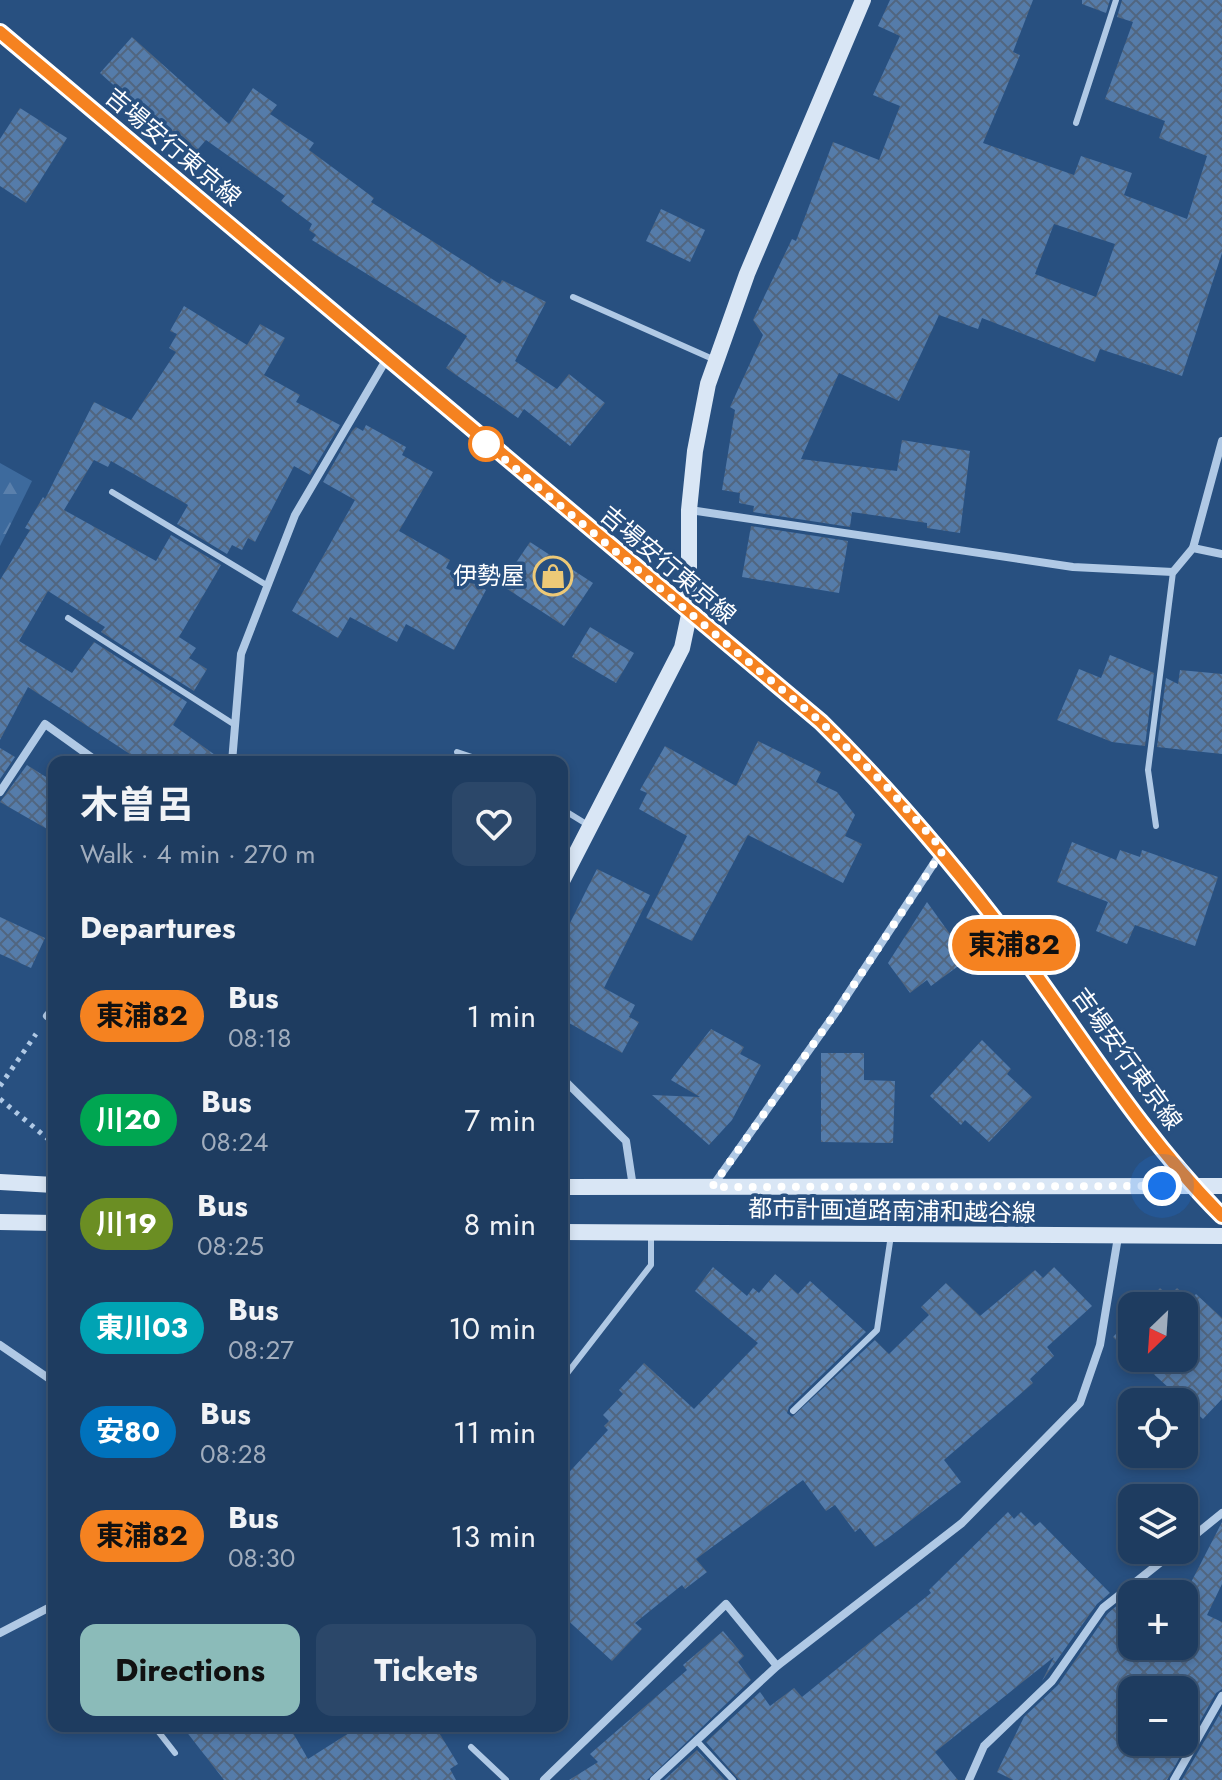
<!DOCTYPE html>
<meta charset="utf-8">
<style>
body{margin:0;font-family:Jost,"Noto Sans JP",sans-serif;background:#2b4769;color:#f1f3f6;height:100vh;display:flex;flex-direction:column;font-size:30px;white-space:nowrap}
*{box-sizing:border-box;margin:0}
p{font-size:26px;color:#a1adbd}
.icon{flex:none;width:44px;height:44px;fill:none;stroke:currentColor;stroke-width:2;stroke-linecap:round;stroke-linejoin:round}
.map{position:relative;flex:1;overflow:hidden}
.details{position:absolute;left:48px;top:756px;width:520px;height:976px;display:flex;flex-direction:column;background:#1e3c60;border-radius:16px;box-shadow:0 4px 12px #0003,0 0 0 2px #3c5675}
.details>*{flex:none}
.badge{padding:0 16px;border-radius:26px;font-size:28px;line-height:52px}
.needle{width:52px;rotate:205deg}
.tools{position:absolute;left:1118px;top:1292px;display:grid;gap:16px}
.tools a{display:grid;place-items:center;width:80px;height:80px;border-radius:16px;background:#1e3c60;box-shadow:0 4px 12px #0003,0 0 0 2px #3c5675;font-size:40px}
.you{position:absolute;width:40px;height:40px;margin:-20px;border:6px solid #fff;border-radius:50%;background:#1a73e8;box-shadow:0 0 0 12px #1a73e833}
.map>.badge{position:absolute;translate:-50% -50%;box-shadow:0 0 0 4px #fff}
h2{padding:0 32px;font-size:30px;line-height:72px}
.round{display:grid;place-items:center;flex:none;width:84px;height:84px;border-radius:16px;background:#2b4769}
.summary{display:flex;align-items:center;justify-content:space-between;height:136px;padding:0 32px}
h1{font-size:38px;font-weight:700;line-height:60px}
.primary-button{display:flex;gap:16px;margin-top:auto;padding:16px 32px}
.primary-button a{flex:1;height:92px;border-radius:16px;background:#8bbbb9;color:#111;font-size:32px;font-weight:700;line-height:92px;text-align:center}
.primary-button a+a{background:#2b4769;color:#f1f3f6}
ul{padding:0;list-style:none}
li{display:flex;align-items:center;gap:24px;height:104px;padding:0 32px}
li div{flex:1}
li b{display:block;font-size:30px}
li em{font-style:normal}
li .badge{min-width:88px;font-weight:700;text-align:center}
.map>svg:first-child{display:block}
</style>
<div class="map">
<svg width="1222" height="1780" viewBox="0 0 1222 1780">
<defs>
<pattern id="forest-firs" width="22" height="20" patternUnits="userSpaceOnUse" patternTransform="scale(2)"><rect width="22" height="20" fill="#3d6a9d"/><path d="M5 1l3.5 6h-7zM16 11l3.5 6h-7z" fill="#5a80ac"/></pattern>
<pattern id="building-cross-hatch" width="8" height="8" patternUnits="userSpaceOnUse" patternTransform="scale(2)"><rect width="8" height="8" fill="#557caa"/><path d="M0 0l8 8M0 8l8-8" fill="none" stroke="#516680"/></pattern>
</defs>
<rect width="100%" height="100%" fill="#285080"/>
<!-- forest -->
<polygon fill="url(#forest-firs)" points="0,463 32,481 0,546"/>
<!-- building -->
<g fill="url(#building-cross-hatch)" fill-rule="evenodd">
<path d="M890,0H1033L1013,52L1020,55L983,143L1074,175L1081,156L1132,173L1124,195L1187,219L1207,156L1159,138L1165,121L1105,99L1133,22L1117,17L1122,0H1222V253L1182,376L1100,349L1095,362L982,318L978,329L939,315L899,401L839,373L801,459L897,471L902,440L970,451L960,533L927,528V523L852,512L850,527L753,512L754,506L739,503L740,493L722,490L735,410L730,407L763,335L753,320L792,239L796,241L833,142L879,160L900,106L873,95L900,36L878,26ZM1054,224L1115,244L1096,297L1035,274Z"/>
<polygon points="1082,0 1110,0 1106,13 1082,4"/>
<polygon points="132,37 229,124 253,88 277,105 270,114 314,143 309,150 374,198 371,202 500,284 502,280 546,302 515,361 557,389 569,374 605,403 570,446 524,409 518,418 446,368 467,336 312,240 316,235 309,230 312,224 281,201 285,196 206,140 192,156 100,73"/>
<polygon points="20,108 67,138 26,203 0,186 0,139"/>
<polygon points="661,209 705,230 690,262 646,241"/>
<polygon points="184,306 247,345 260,324 285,338 264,375 300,395 296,402 340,425 310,475 294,466 255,542 248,538 242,550 232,545 227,554 177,524 188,505 111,461 108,467 94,460 64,510 156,561 171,535 221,565 179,637 196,648 189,658 207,669 194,691 101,632 105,627 48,591 19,641 72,673 94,642 187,702 173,725 225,762 142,762 28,687 0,740 0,580 30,530 25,528 43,497 45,499 94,402 131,420 176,352 169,348 177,334 170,331"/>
<polygon points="366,425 406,447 402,455 433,472 399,531 450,560 446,568 486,590 454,650 406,624 397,642 350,617 338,638 292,611 355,500 323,482 352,431 356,427 363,431"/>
<polygon points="751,526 848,541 839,593 742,577"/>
<polygon points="530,542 593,583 564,626 501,585"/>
<polygon points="590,627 634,653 616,683 572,657"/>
<polygon points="1110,655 1154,673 1145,746 1112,742 1057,720 1079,669 1101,678"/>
<polygon points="1180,670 1222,674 1222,754 1157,747 1166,678 1178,684"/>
<polygon points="758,741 821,772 816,782 837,792 855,815 845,836 862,844 843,883 748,835 692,941 646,918 687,836 639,809 647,793 640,790 665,746 736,786"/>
<polygon points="0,748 15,757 0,779"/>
<polygon points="27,765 54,782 54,833 0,802"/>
<polygon points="1072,842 1116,860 1120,850 1140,857 1142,850 1218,877 1195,946 1135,925 1127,944 1096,931 1108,902 1057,882"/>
<polygon points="597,869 650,895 604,988 635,1005 629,1017 639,1022 622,1053 562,1019 562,939"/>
<polygon points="927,902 968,959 931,986 927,980 910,993 888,963"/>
<polygon points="0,917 45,938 31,968 0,954"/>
<polygon points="711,1029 744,1047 740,1054 761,1065 732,1120 709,1145 652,1095 700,1097 671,1080"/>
<polygon points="982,1040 1011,1069 1007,1074 1032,1097 989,1142 965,1120 961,1125 930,1096"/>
<polygon points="821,1053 864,1053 864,1080 895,1081 893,1143 821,1142"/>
<polygon points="713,1267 747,1296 753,1288 759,1293 775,1274 798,1294 810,1281 866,1332 789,1407 787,1413 792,1417 875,1340 889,1354 929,1315 921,1307 946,1283 980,1316 1035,1270 1043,1278 1054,1267 1092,1306 1047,1347 1054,1356 1030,1379 1033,1383 944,1460 961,1482 888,1538 875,1547 860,1528 855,1532 835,1505 826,1511 803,1480 696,1559 707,1572 685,1589 682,1585 635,1623 642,1629 612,1661 562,1615 562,1480 608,1430 604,1426 609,1421 603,1415 623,1394 619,1390 644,1363 694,1409 758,1343 695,1291"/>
<polygon points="1160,1288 1169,1296 1177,1288 1190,1300 1196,1294 1222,1318 1222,1399 1203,1419 1136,1358 1184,1358 1184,1306 1143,1306"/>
<polygon points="1132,1317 1132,1355 1113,1337"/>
<polygon points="1008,1512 1014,1519 1021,1512 1035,1526 1040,1522 1110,1593 1097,1604 1042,1681 1054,1657 935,1752 958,1780 739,1780 706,1742 760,1692 770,1706 794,1688 802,1697 931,1593 929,1590"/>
<path d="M1222,1522V1584L1207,1615L1222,1622V1689L1216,1693L1167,1780H1013L997,1772L1024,1717L1058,1685L1108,1613L1120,1603L1132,1615V1646H1184V1596ZM1132,1690H1184V1742H1132Z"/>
<polygon points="723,1631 744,1656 738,1662 751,1680 647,1780 569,1780 598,1762 590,1754 687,1670 683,1665"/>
<polygon points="1222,1710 1222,1780 1182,1780"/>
<polygon points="182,1726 289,1726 308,1759 360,1726 435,1726 458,1764 450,1769 456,1780 224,1780"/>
<polygon points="697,1750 725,1780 664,1780"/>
</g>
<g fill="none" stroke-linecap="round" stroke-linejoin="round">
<!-- path -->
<g stroke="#b0c9e5" stroke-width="5" stroke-dasharray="4 6" stroke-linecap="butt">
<polyline points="0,1086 36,1034"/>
<polyline points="0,1099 54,1144"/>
</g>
<!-- lane -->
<g stroke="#b0c9e5" stroke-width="6">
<polyline points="1076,123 1116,0"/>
<polyline points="573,297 715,360"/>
<polyline points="112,492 268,586"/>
<polyline points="68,618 235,725"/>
<polyline points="457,752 487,762"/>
<polyline points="562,809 588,825"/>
<polyline points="1156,826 1148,770 1173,572"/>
<polyline points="562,1380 651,1265 651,1233"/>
<polyline points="793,1411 877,1330 891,1235"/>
<polyline points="154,1726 175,1753"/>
<polyline points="696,1740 733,1780"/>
<polyline points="471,1747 506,1780"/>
</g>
<!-- street -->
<g stroke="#b0c9e5" stroke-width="8">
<polyline points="690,510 1073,567 1173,572 1193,548 1222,554"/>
<polyline points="1193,548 1222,441"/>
<polyline points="232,762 241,654 295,515 386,360"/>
<polyline points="0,792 45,724 98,762"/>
<polyline points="47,1016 54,1008"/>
<polyline points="562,1078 626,1141 633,1187"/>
<polyline points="712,1187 834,1015 942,851"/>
<polyline points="0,1345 54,1382"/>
<polyline points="1184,1544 1222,1513"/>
<polyline points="0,1633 54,1605"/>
<polyline points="544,1780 726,1604 777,1666"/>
<polyline points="654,1780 777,1666 962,1523 1080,1403 1100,1345 1118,1237"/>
<polyline points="969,1780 984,1746 1052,1681 1103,1608 1176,1550"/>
<polyline points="1174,1780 1222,1696"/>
</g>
<!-- secondary -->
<g stroke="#d9e6f5" stroke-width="16">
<path d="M0,32L821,722C897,796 964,875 1026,961C1089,1048 1146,1140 1222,1216"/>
<polyline points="562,881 682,648 689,615 689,510 695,451 708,384 747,274 863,0"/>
<polyline points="0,1182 54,1185"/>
<polyline points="562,1187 1222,1186"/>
<polyline points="0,1222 54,1223"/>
<polyline points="562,1232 1222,1236"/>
</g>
</g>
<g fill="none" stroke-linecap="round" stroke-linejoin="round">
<!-- line casing -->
<g stroke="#fff" stroke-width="18">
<path id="line" d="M0,32L821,722C897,797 963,875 1026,961C1089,1048 1146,1140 1222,1216"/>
</g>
<!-- line -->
<use href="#line" stroke="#f58220" stroke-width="12"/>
<!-- walk -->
<polyline stroke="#fff" stroke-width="8" stroke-dasharray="0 14.4" points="486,444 479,438 821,722 885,785 943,850 834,1015 712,1187 1162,1186"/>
</g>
<!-- icons -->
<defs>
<g id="shop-ring" transform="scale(2)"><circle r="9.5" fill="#285080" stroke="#edc977" stroke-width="1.5"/><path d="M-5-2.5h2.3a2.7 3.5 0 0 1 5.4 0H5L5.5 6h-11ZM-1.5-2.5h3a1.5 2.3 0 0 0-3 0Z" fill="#edc977"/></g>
</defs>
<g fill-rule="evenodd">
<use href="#shop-ring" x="553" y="576"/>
</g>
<!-- markers -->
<circle fill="#fff" stroke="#f58220" stroke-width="4" cx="486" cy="444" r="16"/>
<g text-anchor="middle" stroke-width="7" stroke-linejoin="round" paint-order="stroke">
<!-- street labels -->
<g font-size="24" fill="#fff" stroke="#285080">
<text transform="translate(173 147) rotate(40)" y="8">吉場安行東京線</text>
<text transform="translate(668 565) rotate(40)" y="8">吉場安行東京線</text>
<text transform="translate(1127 1059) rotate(54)" y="8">吉場安行東京線</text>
<text transform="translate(892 1211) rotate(1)" y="8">都市計画道路南浦和越谷線</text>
</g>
<!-- poi labels -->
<g font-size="24" fill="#fff" stroke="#285080" text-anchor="end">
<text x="525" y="584">伊勢屋</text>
</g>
</g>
</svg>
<div class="tools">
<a><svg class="needle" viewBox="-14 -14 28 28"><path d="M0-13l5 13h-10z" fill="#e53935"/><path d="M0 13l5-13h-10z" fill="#a1adbd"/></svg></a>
<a><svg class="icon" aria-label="locate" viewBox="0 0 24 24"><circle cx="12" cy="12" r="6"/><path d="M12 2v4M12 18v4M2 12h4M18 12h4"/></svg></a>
<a><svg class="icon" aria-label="layers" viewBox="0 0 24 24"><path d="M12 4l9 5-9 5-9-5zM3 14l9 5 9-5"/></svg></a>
<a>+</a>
<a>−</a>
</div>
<div class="you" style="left:1162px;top:1186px"></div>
<b class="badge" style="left:1014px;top:945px;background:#f58220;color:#111">東浦82</b>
<section class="details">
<div class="summary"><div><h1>木曽呂</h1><p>Walk · 4 min · 270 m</p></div><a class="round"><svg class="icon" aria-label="heart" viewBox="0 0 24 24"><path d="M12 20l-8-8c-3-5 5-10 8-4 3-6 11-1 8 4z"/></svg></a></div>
<h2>Departures</h2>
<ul>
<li><span class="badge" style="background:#f58220;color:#111">東浦82</span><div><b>Bus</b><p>08:18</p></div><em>1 min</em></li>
<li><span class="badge" style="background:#00a651;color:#fff">川20</span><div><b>Bus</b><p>08:24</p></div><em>7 min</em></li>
<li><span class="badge" style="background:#6b8e23;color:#fff">川19</span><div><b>Bus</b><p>08:25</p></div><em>8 min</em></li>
<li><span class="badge" style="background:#00a3b4;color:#fff">東川03</span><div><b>Bus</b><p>08:27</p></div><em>10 min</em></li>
<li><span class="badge" style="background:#0072bc;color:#fff">安80</span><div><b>Bus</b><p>08:28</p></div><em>11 min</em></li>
<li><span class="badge" style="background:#f58220;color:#111">東浦82</span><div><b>Bus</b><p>08:30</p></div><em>13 min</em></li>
</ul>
<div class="primary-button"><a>Directions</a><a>Tickets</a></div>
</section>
</div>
